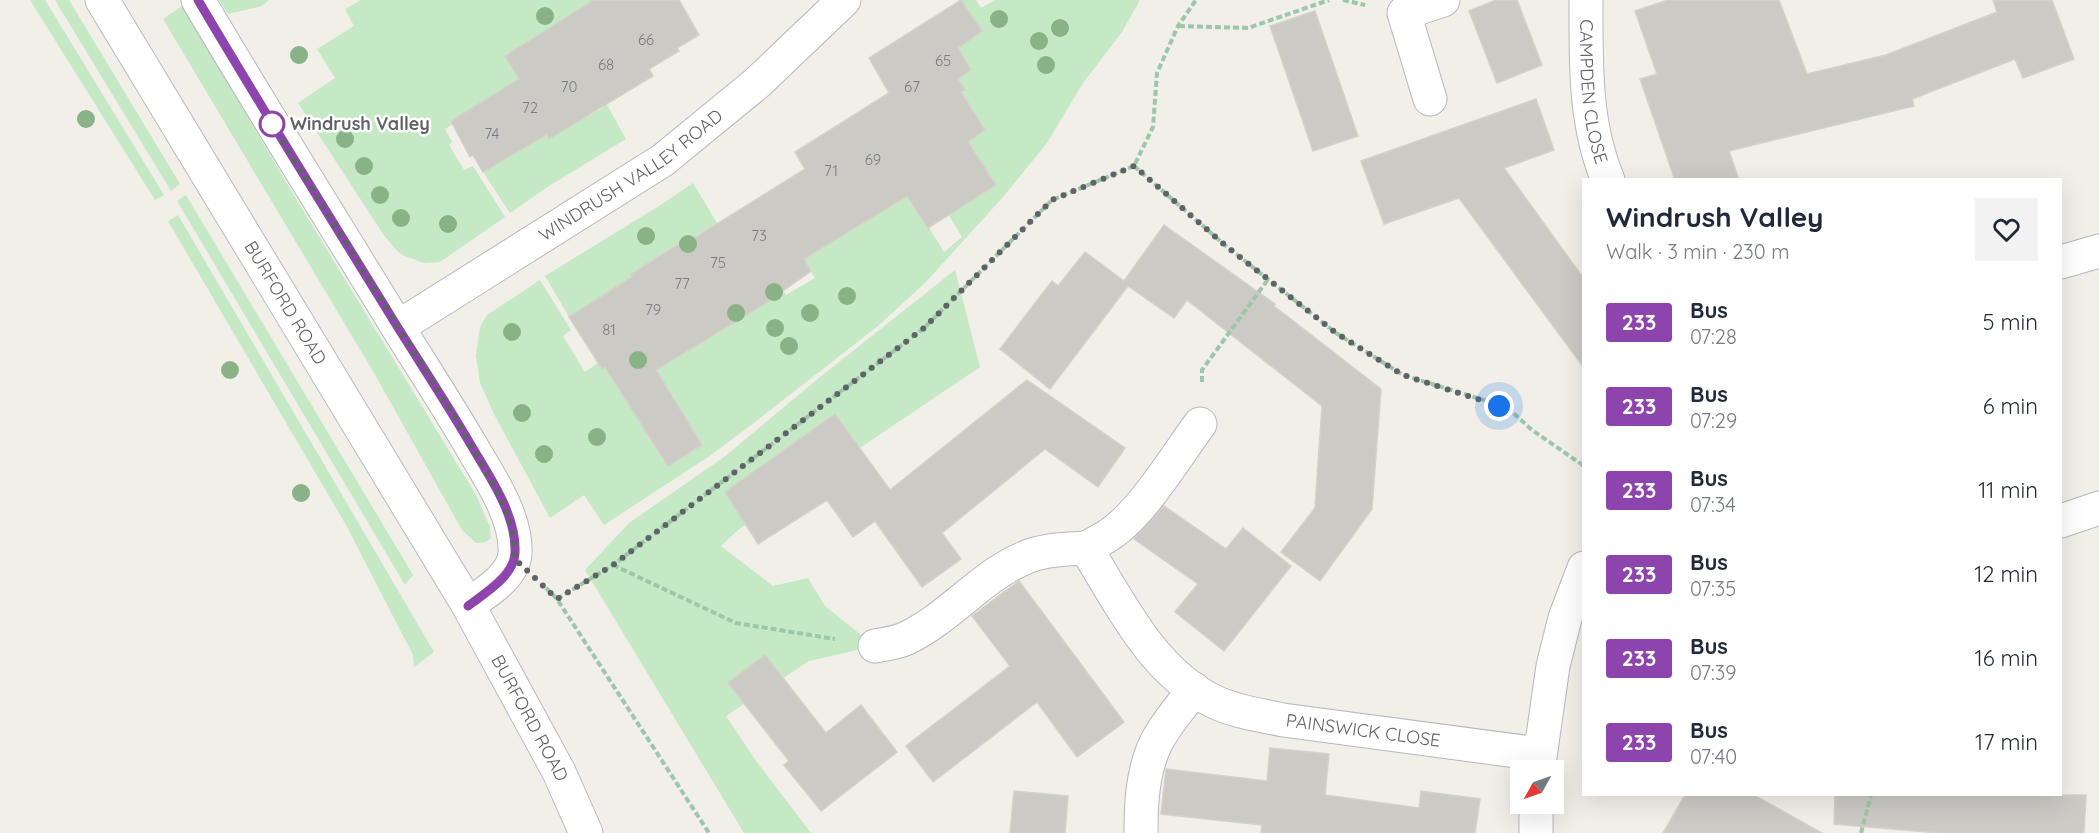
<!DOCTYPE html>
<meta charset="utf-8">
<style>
body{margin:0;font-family:Quicksand,sans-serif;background:#f2f2f3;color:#1f2937;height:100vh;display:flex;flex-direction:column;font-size:22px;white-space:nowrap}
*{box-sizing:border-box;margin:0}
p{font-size:20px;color:#747a83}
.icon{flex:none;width:33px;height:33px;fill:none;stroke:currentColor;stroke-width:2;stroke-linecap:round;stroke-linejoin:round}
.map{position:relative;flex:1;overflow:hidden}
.side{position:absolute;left:1582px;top:178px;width:480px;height:618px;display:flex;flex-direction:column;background:#fff;border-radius:0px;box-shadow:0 6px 24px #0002}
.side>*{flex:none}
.badge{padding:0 12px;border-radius:4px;font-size:21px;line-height:39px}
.needle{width:39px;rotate:230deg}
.fabs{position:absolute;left:1510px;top:760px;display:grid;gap:12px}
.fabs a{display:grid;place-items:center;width:54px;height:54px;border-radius:0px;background:#fff;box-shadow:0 6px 24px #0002;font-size:30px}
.you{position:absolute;width:30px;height:30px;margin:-15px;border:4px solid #fff;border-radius:50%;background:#1a73e8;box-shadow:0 0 0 9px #1a73e833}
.map>.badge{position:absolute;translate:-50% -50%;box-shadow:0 0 0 3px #fff}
.round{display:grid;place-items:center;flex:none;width:63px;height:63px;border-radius:0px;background:#f2f2f3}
.summary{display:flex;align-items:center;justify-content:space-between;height:102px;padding:0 24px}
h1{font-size:28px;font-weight:800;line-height:45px}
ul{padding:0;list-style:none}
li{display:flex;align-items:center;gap:18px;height:84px;padding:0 24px}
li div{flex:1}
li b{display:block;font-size:22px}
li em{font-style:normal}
li .badge{min-width:66px;font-weight:700;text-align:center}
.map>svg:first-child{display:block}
</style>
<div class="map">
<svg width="2099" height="833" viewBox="0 0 2099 833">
<rect width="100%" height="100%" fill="#f1efe8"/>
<!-- green -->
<g fill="#c5e8c5">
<polygon points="30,0 45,0 164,195 155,200"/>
<polygon points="55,0 69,0 180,184 171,191"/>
<polygon points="219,0 269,0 262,6 228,14"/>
<polygon points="361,0 617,0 534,75 517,48 505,55 521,83 495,94 452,120 453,124 445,129 452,142 449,145 464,170 473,166 505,217 440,262 424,263 405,256 398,252 383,234 298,103 335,78 317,49 354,26 345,9"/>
<polygon points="961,0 976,0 981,8 995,0 1140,0 1122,32 1083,83 1047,143 1003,197 926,282 878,326 746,429 708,457 604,525 584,495 550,518 494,414 480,383 476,356 480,327 487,315 540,280 571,330 563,336 585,372 598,363 602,369 605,367 615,383 634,372 766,264 786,295 815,278 771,207 910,186 910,197 944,252 962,237 936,194 944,102 965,90 958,79 971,70 943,24 982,31"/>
<polygon points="182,6 298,202 476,495 490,527 491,538 486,542 476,543 462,530 374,373 163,19"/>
<polygon points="602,96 626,139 549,186 510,213 483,172 527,146 545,131 549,139 563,131 557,122 582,107 588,116 603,108 598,99"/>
<polygon points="693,183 717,223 705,231 710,238 688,252 681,242 667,251 672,260 646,265 631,274 635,283 613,290 569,317 545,276 659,206"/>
<polygon points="186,195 413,575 405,585 177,201"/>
<polygon points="178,215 434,652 414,667 413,655 346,525 168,221"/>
<polygon points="955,270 980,367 738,530 721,546 773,586 808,578 825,606 875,646 809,661 726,716 756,761 811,833 744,833 585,570 629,523 724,457 820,377"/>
</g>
<!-- building -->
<g fill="#cccac5" stroke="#d6d1c6" stroke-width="1.5">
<polygon points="594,0 679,0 699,35 677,48 679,51 649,69 653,76 549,139 547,134 483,172 473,155 470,157 451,121 519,79 505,56"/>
<polygon points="961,0 982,31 958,48 971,70 958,79 965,90 961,92 985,130 968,142 996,185 928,228 907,196 804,259 811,271 763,305 656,370 702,445 668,466 605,367 602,369 569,317 632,277 631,274 682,242 683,245 805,169 795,152 889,93 869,58"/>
<polygon points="1496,0 1517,0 1542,65 1497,83 1469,11"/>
<polygon points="1668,0 1779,0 1807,74 1886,55 1997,12 1993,0 2052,0 2074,59 2023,78 2015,59 1912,99 1914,106 1729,151 1739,180 1675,180 1640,79 1657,74 1635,11"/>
<polygon points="1315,11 1358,136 1313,151 1270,26"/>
<polygon points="1536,99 1554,150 1504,168 1584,279 1584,368 1459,198 1384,224 1361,161"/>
<polygon points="1164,225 1275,304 1274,306 1381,389 1372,509 1320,581 1281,552 1315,508 1322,406 1187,300 1174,318 1128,286 1050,389 1000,349 1052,281 1058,286 1085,252 1124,281"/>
<polygon points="1027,380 1125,448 1098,487 1045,449 942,533 961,559 922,587 875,521 853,537 827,500 758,544 725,492 835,414 890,490"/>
<polygon points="1164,506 1226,549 1243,528 1291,566 1224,651 1175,612 1198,584 1134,539"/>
<polygon points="1019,581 1124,722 1077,757 1037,702 933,782 906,746 1010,666 972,616"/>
<polygon points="765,655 826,733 861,705 897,752 821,811 784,765 789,761 728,683"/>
<polygon points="1270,748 1329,754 1325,795 1419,808 1421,791 1480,799 1475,833 1261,833 1262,825 1161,814 1166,769 1267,781"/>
<polygon points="1014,791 1068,796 1065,833 1010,833"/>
<polygon points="1685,795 1754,795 1822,833 1663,833"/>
<polygon points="1835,795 2086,795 2084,833 1939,833 1834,824"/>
</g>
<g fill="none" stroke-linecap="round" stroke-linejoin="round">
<!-- minor casing -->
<g stroke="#b5b8bc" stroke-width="35">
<g id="minor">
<path d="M198,0C261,107 327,212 392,318C419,362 447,404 473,449C490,478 517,518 515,553C514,576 485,593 468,605"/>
<path id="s1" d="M1586,0C1586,61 1584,123 1608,180"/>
<polyline points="1430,99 1404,13 1443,0"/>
<polyline points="2061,262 2099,251"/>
<path id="s2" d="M398,327L663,160L757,83L844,0"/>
<path id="s3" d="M1200,424C1177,455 1147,505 1117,529C1108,537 1097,542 1086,548C1120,603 1153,673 1215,702C1236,712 1261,715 1283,720L1539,754"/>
<polyline points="2061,521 2099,508"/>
<path d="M875,646C885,644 897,643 907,638C953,616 985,570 1035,554C1051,549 1069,549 1086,548"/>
<polyline points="1538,771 1553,666 1565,618 1584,568"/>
<path d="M1141,833C1141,807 1142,780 1151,755C1159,731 1179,710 1194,689"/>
<polyline points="1536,833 1536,804"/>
</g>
</g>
<!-- secondary casing -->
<g stroke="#b6babf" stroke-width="35">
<g id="secondary">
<path id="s4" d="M102,0L468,605L559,772L586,833"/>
</g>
</g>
<!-- path -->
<g stroke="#9cc7a9" stroke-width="4" stroke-dasharray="6 3" stroke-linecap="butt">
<polyline points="1343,0 1365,5"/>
<polyline points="1179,26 1248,28 1329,0"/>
<polyline points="1134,166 1226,246 1336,333 1403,375 1487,401 1511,411 1532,430 1584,466"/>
<polyline points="1202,382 1202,370 1269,278"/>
<polyline points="613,565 736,623 835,639"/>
<polyline points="546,588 557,599 709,833"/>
<polyline points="557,599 613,565 924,328 1052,200 1134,166 1153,127 1157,73 1178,26 1196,0"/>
<polyline points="1861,833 1871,795"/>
</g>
<!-- minor -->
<use href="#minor" stroke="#fff" stroke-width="33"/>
<!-- secondary -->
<use href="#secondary" stroke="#fff" stroke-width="33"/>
</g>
<!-- trees -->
<g fill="#89b387">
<circle cx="545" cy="16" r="9"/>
<circle cx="999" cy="19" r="9"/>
<circle cx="1060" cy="28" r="9"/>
<circle cx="1039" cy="41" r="9"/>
<circle cx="299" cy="55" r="9"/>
<circle cx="1046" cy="65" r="9"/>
<circle cx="86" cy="119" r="9"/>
<circle cx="345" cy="139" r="9"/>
<circle cx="364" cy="166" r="9"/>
<circle cx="380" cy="195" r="9"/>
<circle cx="401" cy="218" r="9"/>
<circle cx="448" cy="224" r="9"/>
<circle cx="646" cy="236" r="9"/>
<circle cx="688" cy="244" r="9"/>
<circle cx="774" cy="292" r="9"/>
<circle cx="847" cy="296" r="9"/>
<circle cx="736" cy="313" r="9"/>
<circle cx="810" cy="313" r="9"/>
<circle cx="775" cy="328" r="9"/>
<circle cx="512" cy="332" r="9"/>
<circle cx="789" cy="346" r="9"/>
<circle cx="638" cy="360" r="9"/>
<circle cx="230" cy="370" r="9"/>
<circle cx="522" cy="413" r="9"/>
<circle cx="597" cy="437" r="9"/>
<circle cx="544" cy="454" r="9"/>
<circle cx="301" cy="493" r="9"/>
</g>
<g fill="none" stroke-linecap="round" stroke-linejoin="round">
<!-- line casing -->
<g stroke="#fff" stroke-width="14">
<path id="line" d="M198,0C261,107 327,212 392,318C418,360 446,402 471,445C489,476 517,515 515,553C514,576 485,593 468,606"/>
</g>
<!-- line -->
<use href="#line" stroke="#8e44ad" stroke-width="9"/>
<!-- walk -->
<polyline stroke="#5f6368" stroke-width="6" stroke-dasharray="0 10.8" points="272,124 454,416 496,489 508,516 514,540 515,559 557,599 613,565 924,328 1052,200 1134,166 1226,246 1336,333 1403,375 1499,406"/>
</g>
<!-- markers -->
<circle fill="#fff" stroke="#8e44ad" stroke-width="3" cx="272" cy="124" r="12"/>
<g text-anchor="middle" stroke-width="5" stroke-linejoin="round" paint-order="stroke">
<!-- number labels -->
<g font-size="15" fill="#7a7d7f">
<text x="646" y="45">66</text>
<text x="943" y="66">65</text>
<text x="606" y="70">68</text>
<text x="569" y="92">70</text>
<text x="912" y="92">67</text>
<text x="530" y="113">72</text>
<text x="492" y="139">74</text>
<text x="873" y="165">69</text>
<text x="831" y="176">71</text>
<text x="759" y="241">73</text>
<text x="718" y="268">75</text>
<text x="682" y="289">77</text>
<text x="653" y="315">79</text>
<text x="609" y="335">81</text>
</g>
<!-- street labels -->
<g font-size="18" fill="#5f6368" stroke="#fff">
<text dy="6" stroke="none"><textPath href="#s1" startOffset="92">CAMPDEN CLOSE</textPath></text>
<text dy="6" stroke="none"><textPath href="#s2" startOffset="278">WINDRUSH VALLEY ROAD</textPath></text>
<text dy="6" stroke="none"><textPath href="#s4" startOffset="354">BURFORD ROAD</textPath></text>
<text dy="6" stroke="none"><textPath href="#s4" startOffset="836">BURFORD ROAD</textPath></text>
<text dy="6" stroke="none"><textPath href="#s3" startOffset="526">PAINSWICK CLOSE</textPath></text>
</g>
<!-- stop labels -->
<g font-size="18" font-weight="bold" fill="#5f6368" stroke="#fff" text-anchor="start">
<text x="290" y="130">Windrush Valley</text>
</g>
</g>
</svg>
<div class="fabs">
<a><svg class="needle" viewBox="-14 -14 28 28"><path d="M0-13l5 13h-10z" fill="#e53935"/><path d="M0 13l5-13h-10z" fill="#747a83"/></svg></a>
</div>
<div class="you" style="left:1499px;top:406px"></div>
<section class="side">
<div class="summary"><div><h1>Windrush Valley</h1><p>Walk · 3 min · 230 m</p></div><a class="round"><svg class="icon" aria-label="heart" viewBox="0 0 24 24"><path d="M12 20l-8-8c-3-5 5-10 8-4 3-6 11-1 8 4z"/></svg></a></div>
<ul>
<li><span class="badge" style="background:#8e44ad;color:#fff">233</span><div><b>Bus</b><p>07:28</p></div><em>5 min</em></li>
<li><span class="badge" style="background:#8e44ad;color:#fff">233</span><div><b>Bus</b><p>07:29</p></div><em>6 min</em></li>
<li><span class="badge" style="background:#8e44ad;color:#fff">233</span><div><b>Bus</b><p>07:34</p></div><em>11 min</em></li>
<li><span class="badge" style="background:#8e44ad;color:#fff">233</span><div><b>Bus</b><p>07:35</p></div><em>12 min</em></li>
<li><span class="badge" style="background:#8e44ad;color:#fff">233</span><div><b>Bus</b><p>07:39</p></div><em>16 min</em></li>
<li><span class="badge" style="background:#8e44ad;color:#fff">233</span><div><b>Bus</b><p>07:40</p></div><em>17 min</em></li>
</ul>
</section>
</div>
